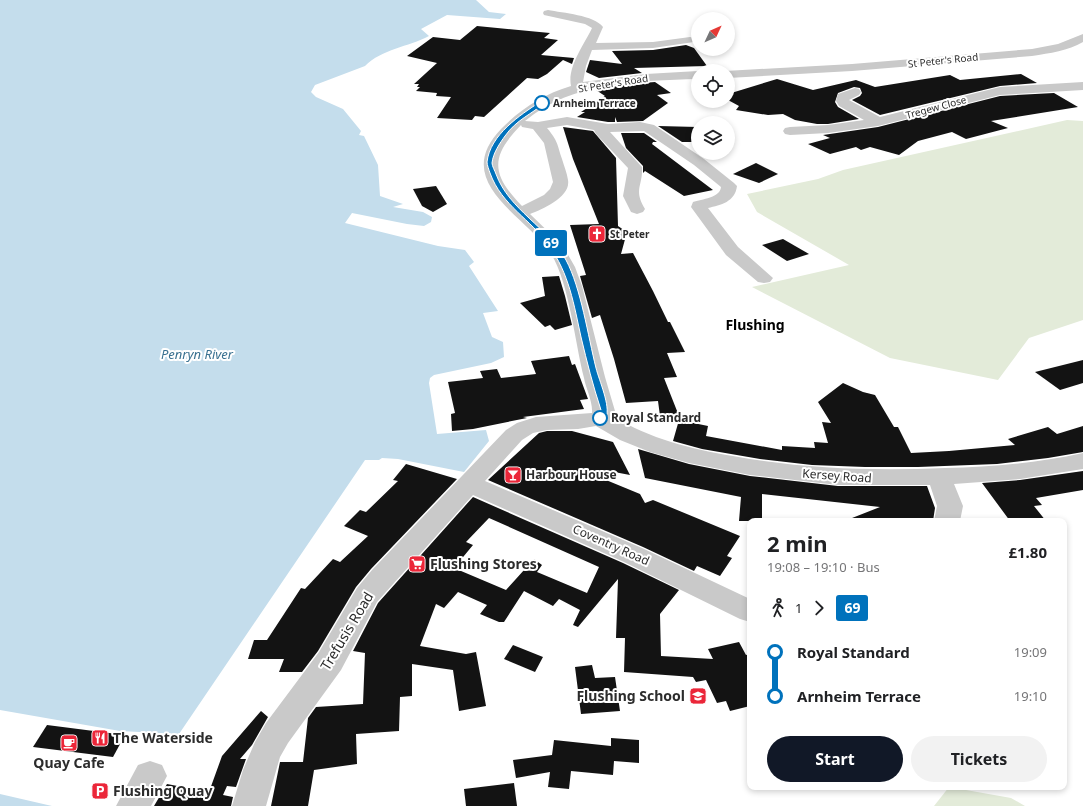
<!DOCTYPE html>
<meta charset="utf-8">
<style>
body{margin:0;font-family:"Noto Sans",sans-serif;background:#f2f2f2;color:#202124;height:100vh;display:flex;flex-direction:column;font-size:15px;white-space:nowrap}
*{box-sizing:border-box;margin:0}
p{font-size:13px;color:#757577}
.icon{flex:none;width:22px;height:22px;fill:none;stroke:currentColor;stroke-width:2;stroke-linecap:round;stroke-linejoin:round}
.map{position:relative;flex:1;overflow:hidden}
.panel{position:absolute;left:747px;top:518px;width:320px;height:272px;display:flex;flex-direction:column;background:#fff;border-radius:8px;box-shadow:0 2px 6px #0003}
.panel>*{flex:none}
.badge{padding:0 8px;border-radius:3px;font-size:14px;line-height:26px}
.needle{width:26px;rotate:46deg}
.tools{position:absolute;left:691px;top:12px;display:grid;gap:8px}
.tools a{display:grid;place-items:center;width:44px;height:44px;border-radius:50%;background:#fff;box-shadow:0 2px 6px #0003;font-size:20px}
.map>.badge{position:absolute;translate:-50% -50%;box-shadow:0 0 0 2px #fff}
.legs{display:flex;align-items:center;gap:6px;height:44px;padding:0 20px;font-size:13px}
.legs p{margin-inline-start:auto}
.overview{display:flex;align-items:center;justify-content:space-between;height:68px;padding:0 20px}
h1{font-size:22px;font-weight:700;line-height:30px}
.primary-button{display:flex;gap:8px;margin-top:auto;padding:8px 20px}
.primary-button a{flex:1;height:46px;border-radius:24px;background:#111827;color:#fff;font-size:16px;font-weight:700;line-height:46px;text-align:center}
.primary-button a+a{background:#f2f2f2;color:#202124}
ul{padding:0 20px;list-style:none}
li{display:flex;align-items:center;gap:14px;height:44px;font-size:15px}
li i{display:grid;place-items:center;width:6px;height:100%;margin:0 5px;background:currentColor}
li i::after{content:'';width:10px;height:10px;margin:-5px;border:3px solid;border-radius:50%;background:#fff}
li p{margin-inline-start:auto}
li:first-child i{background:linear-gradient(#0000 50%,currentColor 0)}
li:last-child i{background:linear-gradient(currentColor 50%,#0000 0)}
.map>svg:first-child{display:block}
</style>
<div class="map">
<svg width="1083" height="806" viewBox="0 0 1083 806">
<rect width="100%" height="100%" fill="#fff"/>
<!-- green -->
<g fill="#e3ebd9">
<polygon points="1067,120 1083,121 1083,320 1029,338 998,380 890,358 752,287 849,265 757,212 747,194 818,179 843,170"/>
<polygon points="949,787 1011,798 1025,806 934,806"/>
</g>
<!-- water -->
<g fill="#c4ddec">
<path d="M0,0H476L489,12L506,14L500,19L447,15L421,29L429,36C408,47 382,49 365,66L315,85L311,92L316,97L343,109L361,131L359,135L364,136L378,165L380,196L403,204L393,207L423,212L432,217L431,222L424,226L407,224L352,213L345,223L438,246L465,250L474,262L469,266L498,311L483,313L492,337L503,342L504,357L491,363L434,375L430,378L429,383L437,434L486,430L489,441L464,472L398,459L382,458L379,460H365L179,734L120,731L0,710Z"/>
<polygon points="0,794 52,806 0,806"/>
</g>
<!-- building -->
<g fill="#131313" fill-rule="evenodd">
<polygon points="477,26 550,33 544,38 558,40 541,55 574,58 572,64 563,60 547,74 538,79 527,78 484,117 475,116 472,120 437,118 451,97 436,96 437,93 416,91 420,87 417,87 419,84 414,84 437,63 407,56 433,37 460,40"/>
<polygon points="686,45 694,48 707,66 634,68 642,73 599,78 586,72 590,60 622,64 612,51 653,50"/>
<polygon points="1021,74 1037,83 1000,86 880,115 852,100 860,96 862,93 860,88 854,87 838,93 835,102 838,107 859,119 828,124 817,124 795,120 783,114 768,115 736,110 739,106 728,100 728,94 777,79 813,90 856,80 875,87 950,75 960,80"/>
<polygon points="655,82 671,93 657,95 668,103 643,121 617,122 615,117 615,122 608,122 577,117 585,112 581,112 605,96 596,90 630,84"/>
<polygon points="1054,93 1078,107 991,121 1008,128 966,139 952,132 918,141 899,155 870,147 861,150 856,147 830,154 808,144 830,138 823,135 878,127 1000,96"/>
<polygon points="658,126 698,127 698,142 682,142"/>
<polygon points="563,127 593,131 616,158 618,226 627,232 621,254 633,253 653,291 668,322 670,322 685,352 667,353 677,377 664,378 679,416 660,416 658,401 626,403 614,359 600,315 592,318 580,276 586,275 570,225 599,224 573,159"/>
<polygon points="621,133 644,133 657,142 653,142 652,144 713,190 684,196 645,171 643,173 643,166 626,148"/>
<polygon points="756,163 778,174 759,183 733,174"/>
<polygon points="436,186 447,204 433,212 422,206 413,189"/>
<polygon points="783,239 809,254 787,261 762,245"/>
<polygon points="559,276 565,296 572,325 555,330 550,325 545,327 520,303 545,296 542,277"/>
<polygon points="569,356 572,365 575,364 588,399 580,400 584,409 523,417 527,418 473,429 452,431 451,414 455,413 448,382 483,378 480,371 497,369 501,378 536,374 531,361"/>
<polygon points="1083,360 1083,383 1060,390 1035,372"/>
<polygon points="843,383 863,392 875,395 894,427 898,427 911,453 949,451 1015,445 1008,439 1048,427 1057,434 1083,426 1083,452 1048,458 997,464 918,467 865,467 812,465 760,459 702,449 673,441 679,420 708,426 706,436 782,450 782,446 815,448 814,442 828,443 822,422 831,423 818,402"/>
<polygon points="547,431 572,431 613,442 630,475 609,471 606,480 640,494 645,503 653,500 740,536 727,556 732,558 720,576 697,566 694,571 643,547 488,480 539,433"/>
<polygon points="638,449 689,464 750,476 838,486 927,486 935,508 933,521 847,521 847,520 880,507 762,494 762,521 739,521 741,497 645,478"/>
<polygon points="406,464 457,479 371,569 356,587 318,651 302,672 279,672 284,659 248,659 254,640 267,640 301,588 305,589 333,559 340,562 368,536 344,526 360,510 366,512 398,481 393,480"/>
<polygon points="1083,471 1083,490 1036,498 1042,505 1034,506 1046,521 1010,521 982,483 1020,480"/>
<path d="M473,497L623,563L679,590L660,614L661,656L713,659L708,649L739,642L746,655L750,654V706L730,711L726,701L717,703L706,680L696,682L693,677L624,672L625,638H616L618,579L578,627L573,625L580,610L559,599L553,606L524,591L504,622H499L480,614L487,605L458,592L444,608L436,604L420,646L466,654L476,652L486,706L459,711L453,670L412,664V696L400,697L399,731L356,734L357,764L314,770L308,806H271L280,762H303L308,718L316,707L363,704L365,653L353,651L378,603ZM489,518L599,567L587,593L537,572L542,565L534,559L506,590L454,568L473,545L466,542Z"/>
<polygon points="513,645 543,657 535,672 504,659"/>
<polygon points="592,665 595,678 615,677 620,711 581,714 575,667"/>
<polygon points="261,711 268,717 252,745 240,759 246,759 236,787 227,786 223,795 233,797 231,806 154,806 167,784 209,792 222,756"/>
<polygon points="47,725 125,735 113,757 33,747"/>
<polygon points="611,738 639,740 639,763 614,761 613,775 571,771 569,789 548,787 550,772 516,778 513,760 552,755 554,740 611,746"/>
<polygon points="514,783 517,806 466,806 464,789"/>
</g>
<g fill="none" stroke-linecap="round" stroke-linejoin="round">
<!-- minor -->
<g fill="#c9c9c9" fill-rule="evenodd">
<path d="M548,10C563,13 594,15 603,27L596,43L653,42L690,37L694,38L696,40L694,42L653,48L592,50L586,66L583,82L646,74L698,71V79C638,81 573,81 525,121L538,122L567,117L608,124L640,122L654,125L704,159L734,183L737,186C735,202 721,205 708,208L738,247L773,278L770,282L764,283L758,282L726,255L691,207L693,202C702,199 720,198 721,187L694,165L644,131L610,132L642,167C643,187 633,189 645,209L643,212L637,214L631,212L623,196L628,168L596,134L594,130L567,125L547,128C558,141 557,144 562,159C564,166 567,173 568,180C571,197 543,209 530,214L563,246L575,267L582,286L605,377L615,411L613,416C650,439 691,449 733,456C803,469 874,471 945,468C991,467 1037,463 1083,453V469L1020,479L954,484L963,506L960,521H934L937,506L930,485H838L750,475L689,463L650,452L620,440L596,426L578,429L547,430L533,433L522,440L485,481L642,548L750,599V622L740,619L624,562L473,495L377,602L341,670L288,743L280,757L266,806H232L243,770L255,742L266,723L319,652L357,588L372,570L506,430L517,423L536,417L592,413C593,402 586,389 584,378C575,343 569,281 550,252C523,214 450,181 502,128C522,108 544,94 571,86C567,67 584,45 592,28L585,24L544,15L543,13L544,11ZM521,125L522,127L533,129L544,143L553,182L550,189L544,195L522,206C491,174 490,157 521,125Z"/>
<path d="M1083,34V42C1068,51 1050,53 1032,56L852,71L728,78V71H725L852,64L1032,49L1058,44Z"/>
<polygon points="1083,82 1083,90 1000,95 878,126 828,133 790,135 785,134 783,131 785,128 790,127 828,125 864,120 839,106 836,101 838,94 855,88 859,89 861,92 859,95 849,100 880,117 1000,87"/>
<polygon points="150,761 162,765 167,776 151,806 116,806 138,765"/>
</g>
</g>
<!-- line-1 -->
<path fill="#0072bc" stroke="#fff" d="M540,102L544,103C531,115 517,119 505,136C500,143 493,153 492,163C492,166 495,171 496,174C509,210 548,227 566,260C581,288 588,336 596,368C599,380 611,407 606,417L600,420L596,418L601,410C593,386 587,362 581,337C574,305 569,273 549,246C531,219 502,206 490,173C489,170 487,165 487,162C490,135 520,115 540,102Z"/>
<!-- icons -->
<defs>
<g id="church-square" transform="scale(0.9)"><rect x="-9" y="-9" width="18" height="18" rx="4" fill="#eb2639" stroke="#fff"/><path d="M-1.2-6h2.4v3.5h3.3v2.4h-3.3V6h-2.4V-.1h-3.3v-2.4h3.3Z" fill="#fff"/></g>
<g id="bar-square" transform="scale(0.9)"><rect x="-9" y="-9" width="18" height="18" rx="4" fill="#eb2639" stroke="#fff"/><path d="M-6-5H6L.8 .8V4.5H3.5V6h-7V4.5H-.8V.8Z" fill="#fff"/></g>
<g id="supermarket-square" transform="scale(0.9)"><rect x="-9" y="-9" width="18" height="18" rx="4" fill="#eb2639" stroke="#fff"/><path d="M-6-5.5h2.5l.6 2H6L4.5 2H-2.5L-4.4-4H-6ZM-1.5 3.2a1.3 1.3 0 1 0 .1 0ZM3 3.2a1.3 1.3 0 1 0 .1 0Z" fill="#fff"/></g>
<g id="school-square" transform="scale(0.9)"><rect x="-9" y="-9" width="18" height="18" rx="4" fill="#eb2639" stroke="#fff"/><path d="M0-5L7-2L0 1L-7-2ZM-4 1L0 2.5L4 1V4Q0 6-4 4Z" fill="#fff"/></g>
<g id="restaurant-square" transform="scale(0.9)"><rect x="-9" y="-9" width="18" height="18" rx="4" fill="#eb2639" stroke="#fff"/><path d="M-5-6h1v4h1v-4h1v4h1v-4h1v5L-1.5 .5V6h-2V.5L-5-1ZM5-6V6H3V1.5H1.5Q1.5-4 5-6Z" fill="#fff"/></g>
<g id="cafe-square" transform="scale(0.9)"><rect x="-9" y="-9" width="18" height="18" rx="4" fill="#eb2639" stroke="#fff"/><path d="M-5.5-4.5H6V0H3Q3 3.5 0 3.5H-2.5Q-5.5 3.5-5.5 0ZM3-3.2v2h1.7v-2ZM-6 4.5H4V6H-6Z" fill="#fff"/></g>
<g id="parking-square" transform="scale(0.9)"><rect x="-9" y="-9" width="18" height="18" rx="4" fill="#eb2639" stroke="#fff"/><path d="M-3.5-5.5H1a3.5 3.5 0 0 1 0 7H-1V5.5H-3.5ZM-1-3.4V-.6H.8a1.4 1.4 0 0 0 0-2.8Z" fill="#fff"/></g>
</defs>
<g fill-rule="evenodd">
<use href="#church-square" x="597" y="234"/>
<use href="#bar-square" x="513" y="475"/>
<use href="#supermarket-square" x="417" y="564"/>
<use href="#school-square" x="698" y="696"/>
<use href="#restaurant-square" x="100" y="738"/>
<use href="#cafe-square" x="69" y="743"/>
<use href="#parking-square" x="100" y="791"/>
</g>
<!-- markers -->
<g fill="#fff" stroke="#0072bc" stroke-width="2">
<circle cx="542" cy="103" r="7"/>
<circle cx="600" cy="418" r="7"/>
</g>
<g text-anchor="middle" stroke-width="4" stroke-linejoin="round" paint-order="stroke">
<!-- far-street labels -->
<g font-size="10" fill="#2c2c2c" stroke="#fff">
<text transform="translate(943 60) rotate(-6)" y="4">St Peter's Road</text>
<text transform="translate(613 83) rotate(-9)" y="4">St Peter's Road</text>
<text transform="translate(936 107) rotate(-15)" y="4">Tregew Close</text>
</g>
<!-- far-stop labels -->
<g font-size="10" font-weight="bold" fill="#2c2c2c" stroke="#fff" text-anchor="start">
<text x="553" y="107">Arnheim Terrace</text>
</g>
<!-- far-poi labels -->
<g font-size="10" font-weight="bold" fill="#2c2c2c" stroke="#fff" text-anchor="start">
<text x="610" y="238">St Peter</text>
</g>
<!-- stop labels -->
<g font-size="12" font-weight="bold" fill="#2c2c2c" stroke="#fff" text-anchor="start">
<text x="611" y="422">Royal Standard</text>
</g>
<!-- poi labels -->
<g font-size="12" font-weight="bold" fill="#2c2c2c" stroke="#fff" text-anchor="start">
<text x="526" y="479">Harbour House</text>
</g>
<!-- street labels -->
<g font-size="12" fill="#2c2c2c" stroke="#fff">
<text transform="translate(837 476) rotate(4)" y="4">Kersey Road</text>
<text transform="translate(611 545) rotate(24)" y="4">Coventry Road</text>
</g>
<!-- water labels -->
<g font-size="13" font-style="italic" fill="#387090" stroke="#fff">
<text x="197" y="359">Penryn River</text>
</g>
<!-- quarter labels -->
<g font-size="14" font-weight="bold" fill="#000" stroke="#fff">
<text x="755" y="330">Flushing</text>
</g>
<!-- near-poi labels -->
<g font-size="14" font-weight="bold" fill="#2c2c2c" stroke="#fff" text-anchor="start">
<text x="430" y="569">Flushing Stores</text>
<text x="685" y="701" text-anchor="end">Flushing School</text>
<text x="113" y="743">The Waterside</text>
<text x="69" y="768" text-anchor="middle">Quay Cafe</text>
<text x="113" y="796">Flushing Quay</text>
</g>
<!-- near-street labels -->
<g font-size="14" fill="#2c2c2c" stroke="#fff">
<text transform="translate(347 631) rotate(-59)" y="5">Trefusis Road</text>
</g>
</g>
</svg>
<div class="tools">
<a><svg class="needle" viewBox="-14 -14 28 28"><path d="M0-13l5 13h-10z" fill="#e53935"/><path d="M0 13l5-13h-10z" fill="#757577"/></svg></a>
<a><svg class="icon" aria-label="locate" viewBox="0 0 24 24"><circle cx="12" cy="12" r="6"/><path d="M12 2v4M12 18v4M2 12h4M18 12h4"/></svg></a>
<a><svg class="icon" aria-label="layers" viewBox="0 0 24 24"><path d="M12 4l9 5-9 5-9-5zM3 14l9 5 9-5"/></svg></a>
</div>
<b class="badge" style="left:551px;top:243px;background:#0072bc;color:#fff">69</b>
<section class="panel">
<div class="overview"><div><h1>2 min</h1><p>19:08 – 19:10 · Bus</p></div><b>£1.80</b></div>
<div class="legs"><svg class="icon" aria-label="walk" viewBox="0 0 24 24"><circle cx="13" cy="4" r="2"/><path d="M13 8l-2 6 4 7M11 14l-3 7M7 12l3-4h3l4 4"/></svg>1<svg class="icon" aria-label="forward" viewBox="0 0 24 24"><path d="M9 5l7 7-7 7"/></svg><b class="badge" style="background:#0072bc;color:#fff">69</b></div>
<ul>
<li><i style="color:#0072bc"></i><b>Royal Standard</b><p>19:09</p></li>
<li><i style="color:#0072bc"></i><b>Arnheim Terrace</b><p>19:10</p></li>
</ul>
<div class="primary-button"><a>Start</a><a>Tickets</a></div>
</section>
</div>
